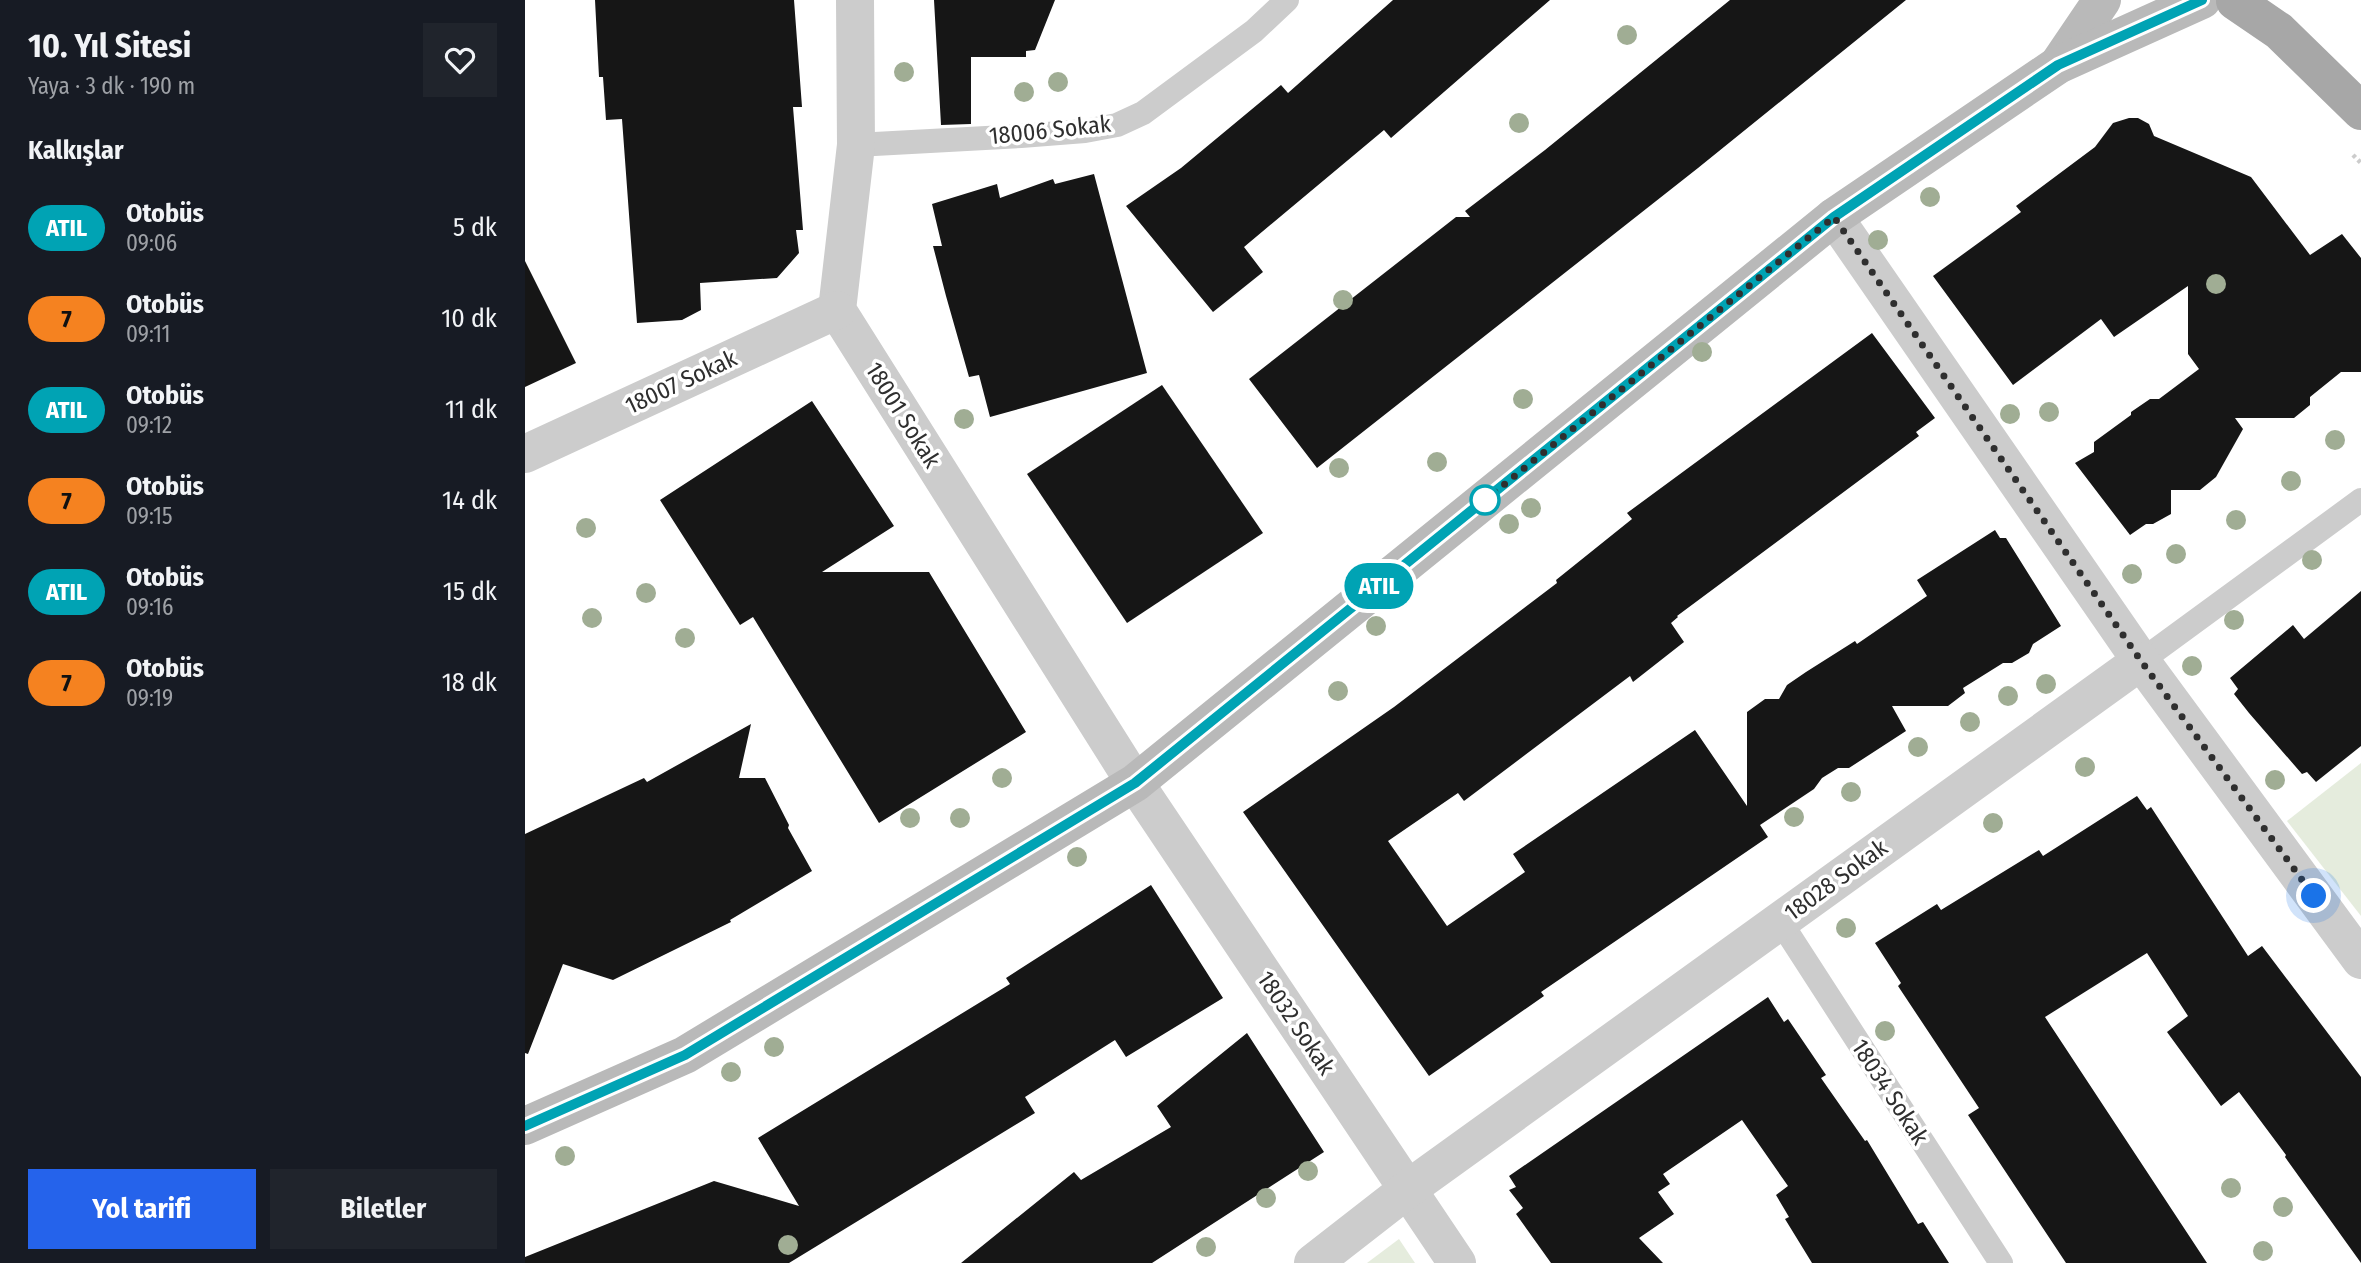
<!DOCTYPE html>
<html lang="tr">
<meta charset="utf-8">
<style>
body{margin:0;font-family:"Fira Sans Condensed",sans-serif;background:#20242c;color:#f1f3f6;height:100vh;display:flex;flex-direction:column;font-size:26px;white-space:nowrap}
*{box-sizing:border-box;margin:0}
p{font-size:23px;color:#9ea1a6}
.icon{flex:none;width:38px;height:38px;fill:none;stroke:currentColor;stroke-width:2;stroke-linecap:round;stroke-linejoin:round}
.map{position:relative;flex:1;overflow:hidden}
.side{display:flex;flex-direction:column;background:#171b24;width:525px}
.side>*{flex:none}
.badge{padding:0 14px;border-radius:23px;font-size:24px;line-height:46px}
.you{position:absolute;width:35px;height:35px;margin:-18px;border:5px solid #fff;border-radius:50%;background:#1a73e8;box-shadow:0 0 0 10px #1a73e833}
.map>.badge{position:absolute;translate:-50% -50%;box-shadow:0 0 0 4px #fff}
h2{padding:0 28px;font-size:26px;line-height:63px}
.round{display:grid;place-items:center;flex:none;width:74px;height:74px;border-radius:0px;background:#20242c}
.head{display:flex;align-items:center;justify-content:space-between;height:119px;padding:0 28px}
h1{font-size:33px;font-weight:700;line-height:52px}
.cta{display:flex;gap:14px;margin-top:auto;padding:14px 28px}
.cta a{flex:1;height:80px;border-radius:0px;background:#2563eb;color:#fff;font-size:28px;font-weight:700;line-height:80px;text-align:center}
.cta a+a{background:#20242c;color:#f1f3f6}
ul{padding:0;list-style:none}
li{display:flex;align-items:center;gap:21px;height:91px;padding:0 28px}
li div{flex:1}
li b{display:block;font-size:26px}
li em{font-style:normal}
li .badge{min-width:77px;font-weight:700;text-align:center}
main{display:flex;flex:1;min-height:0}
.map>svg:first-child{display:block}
</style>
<main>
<section class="side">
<div class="head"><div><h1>10. Yıl Sitesi</h1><p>Yaya · 3 dk · 190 m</p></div><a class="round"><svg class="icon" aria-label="heart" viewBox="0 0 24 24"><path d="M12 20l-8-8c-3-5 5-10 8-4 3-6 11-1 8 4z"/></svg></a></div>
<h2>Kalkışlar</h2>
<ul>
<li><span class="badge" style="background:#00a3b4;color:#fff">ATIL</span><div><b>Otobüs</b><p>09:06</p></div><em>5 dk</em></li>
<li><span class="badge" style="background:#f58220;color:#111">7</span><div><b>Otobüs</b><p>09:11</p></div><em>10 dk</em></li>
<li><span class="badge" style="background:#00a3b4;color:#fff">ATIL</span><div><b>Otobüs</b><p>09:12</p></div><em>11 dk</em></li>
<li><span class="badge" style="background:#f58220;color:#111">7</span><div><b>Otobüs</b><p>09:15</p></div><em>14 dk</em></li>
<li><span class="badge" style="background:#00a3b4;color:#fff">ATIL</span><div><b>Otobüs</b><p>09:16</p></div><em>15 dk</em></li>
<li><span class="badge" style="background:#f58220;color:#111">7</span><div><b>Otobüs</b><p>09:19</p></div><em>18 dk</em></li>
</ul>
<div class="cta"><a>Yol tarifi</a><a>Biletler</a></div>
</section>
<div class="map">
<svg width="1836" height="1263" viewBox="0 0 1836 1263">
<rect width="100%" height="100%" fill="#fff"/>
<!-- green -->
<g fill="#e5ecdd">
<polygon points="1836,763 1836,916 1762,821"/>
<polygon points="874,1239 890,1263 842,1263"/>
</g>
<!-- building -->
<g fill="#161616">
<polygon points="70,0 269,0 277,107 268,107 278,230 271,230 274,253 252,278 175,283 176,310 157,320 112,323 97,119 81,120 78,77 74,77"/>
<polygon points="409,0 530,0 510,50 501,51 501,57 446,57 446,124 416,125"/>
<polygon points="868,0 1025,0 866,138 859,130 719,247 738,272 688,312 601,206 656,168 756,85 763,93"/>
<polygon points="1205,0 1381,0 1173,168 792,468 724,379 931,217 945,217 940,211 1020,150"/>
<polygon points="1604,118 1613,118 1624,124 1629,136 1726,177 1785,255 1817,234 1836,258 1836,372 1816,372 1785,397 1785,405 1769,418 1710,418 1718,429 1691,477 1675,490 1646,490 1646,514 1628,524 1621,524 1605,535 1550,463 1569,452 1569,442 1606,415 1606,412 1625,399 1634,399 1674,369 1663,354 1663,286 1589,337 1576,319 1488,385 1408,276 1496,212 1491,206 1570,147 1588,123"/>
<polygon points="569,174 622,373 465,417 454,375 444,377 421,296 408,246 417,246 407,204 472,184 475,198 528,179 530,184"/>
<polygon points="0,261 51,363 0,387"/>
<polygon points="1347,333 1410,418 1391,432 1394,436 1152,616 1153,617 1146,623 1159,642 1108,682 1105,676 939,801 933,793 863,841 922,926 1000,872 988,854 1170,730 1222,806 1222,712 1240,699 1254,699 1262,685 1281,672 1330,641 1332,644 1402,596 1392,580 1470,530 1475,538 1481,538 1536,626 1508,644 1504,653 1487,663 1478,663 1438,688 1440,693 1423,706 1367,706 1381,731 1324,768 1313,768 1297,778 1289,789 1235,825 1243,837 1016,992 1019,996 904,1076 718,812 869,707 1032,583 1031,580 1107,519 1102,513"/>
<polygon points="637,385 738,533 602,623 502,474"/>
<polygon points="287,401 369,526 297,572 404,572 501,732 354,823 228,617 215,625 135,500"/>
<polygon points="1836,591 1836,746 1791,782 1782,772 1777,774 1724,713 1709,694 1713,689 1705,678 1768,625 1779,639"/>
<polygon points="226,724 214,778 240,778 264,825 263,828 287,871 205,920 206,922 88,980 38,964 3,1054 0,1053 0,834 119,778 122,782"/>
<polygon points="1612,796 1622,810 1626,807 1723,956 1737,946 1836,1077 1836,1263 1760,1157 1761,1155 1714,1092 1696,1106 1642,1032 1663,1016 1622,953 1520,1017 1682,1263 1541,1263 1443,1115 1454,1108 1373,986 1376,983 1350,943 1412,904 1416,910 1514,850 1518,856"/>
<polygon points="626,885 698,998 601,1057 590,1040 500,1097 510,1113 264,1263 0,1263 0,1257 189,1181 274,1206 233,1138 485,984 481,978"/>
<polygon points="1243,997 1259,1022 1263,1019 1301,1075 1296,1078 1340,1141 1342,1140 1393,1224 1398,1222 1424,1263 1287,1263 1260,1219 1264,1217 1251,1195 1263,1186 1217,1120 1138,1174 1145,1184 1133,1192 1149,1214 1114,1238 1138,1263 1026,1263 991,1214 998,1208 984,1190 991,1187 984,1176"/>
<polygon points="722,1033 799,1152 627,1263 436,1263 549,1172 556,1180 646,1127 632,1106"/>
</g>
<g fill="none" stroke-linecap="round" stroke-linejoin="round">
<!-- path -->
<polyline stroke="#ccc" stroke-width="4.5" stroke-dasharray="3.5 3.5" stroke-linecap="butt" points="1828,155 1836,163"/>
<!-- lane -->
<g stroke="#ccc" stroke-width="24">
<polyline points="331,145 496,136 560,131 592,125 618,113 729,31 762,0"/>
<polyline points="1616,661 1836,500"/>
<polyline points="1255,921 1476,1263"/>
</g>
<!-- street -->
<g stroke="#ccc" stroke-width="38">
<polyline points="330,0 331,145 312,310 610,783 932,1263"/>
<polyline points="1309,217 1616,661 1836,960"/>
<polyline points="0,454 312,310"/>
<polyline points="788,1263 883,1189 1616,661"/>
</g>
<!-- secondary -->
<g stroke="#b9b9b9" stroke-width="38">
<polyline points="1533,65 1577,0"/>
<polyline points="0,1126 160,1055 610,783 1309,217 1533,65 1677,0"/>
</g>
<!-- primary -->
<polyline stroke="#a7a7a7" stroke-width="38" points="1710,1 1754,31 1836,111"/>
</g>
<!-- trees -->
<g fill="#a0ad94">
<circle cx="1102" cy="35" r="10"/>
<circle cx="379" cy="72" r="10"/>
<circle cx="533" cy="82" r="10"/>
<circle cx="499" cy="92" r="10"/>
<circle cx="994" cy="123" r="10"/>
<circle cx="1405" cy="197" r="10"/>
<circle cx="1353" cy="240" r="10"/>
<circle cx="1691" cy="284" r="10"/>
<circle cx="818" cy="300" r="10"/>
<circle cx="1177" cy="352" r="10"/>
<circle cx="998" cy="399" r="10"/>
<circle cx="1524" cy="412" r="10"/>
<circle cx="1485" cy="414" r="10"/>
<circle cx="439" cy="419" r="10"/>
<circle cx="1810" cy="440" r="10"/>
<circle cx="912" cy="462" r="10"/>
<circle cx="814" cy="468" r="10"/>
<circle cx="1766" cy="481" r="10"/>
<circle cx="1006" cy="508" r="10"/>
<circle cx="1711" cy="520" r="10"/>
<circle cx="984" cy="524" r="10"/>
<circle cx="61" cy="528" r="10"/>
<circle cx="1651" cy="554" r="10"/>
<circle cx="1787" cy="560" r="10"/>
<circle cx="1607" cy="574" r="10"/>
<circle cx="121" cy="593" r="10"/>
<circle cx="67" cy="618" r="10"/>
<circle cx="1709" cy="620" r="10"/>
<circle cx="851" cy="626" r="10"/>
<circle cx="160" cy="638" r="10"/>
<circle cx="1667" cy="666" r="10"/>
<circle cx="1521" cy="684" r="10"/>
<circle cx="813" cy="691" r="10"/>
<circle cx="1483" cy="696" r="10"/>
<circle cx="1445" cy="722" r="10"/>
<circle cx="1393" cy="747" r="10"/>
<circle cx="1560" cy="767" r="10"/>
<circle cx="477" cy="778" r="10"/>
<circle cx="1750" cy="780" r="10"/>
<circle cx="1326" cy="792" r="10"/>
<circle cx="1269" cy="817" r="10"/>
<circle cx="385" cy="818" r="10"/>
<circle cx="435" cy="818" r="10"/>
<circle cx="1468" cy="823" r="10"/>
<circle cx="552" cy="857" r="10"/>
<circle cx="1321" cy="928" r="10"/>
<circle cx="1360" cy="1031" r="10"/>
<circle cx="249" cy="1047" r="10"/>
<circle cx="206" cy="1072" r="10"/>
<circle cx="40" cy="1156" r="10"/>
<circle cx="783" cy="1171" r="10"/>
<circle cx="1706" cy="1188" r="10"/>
<circle cx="741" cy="1198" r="10"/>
<circle cx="1758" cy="1207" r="10"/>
<circle cx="263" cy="1245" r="10"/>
<circle cx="681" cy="1247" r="10"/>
<circle cx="1738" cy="1251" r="10"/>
</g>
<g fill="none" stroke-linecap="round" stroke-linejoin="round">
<!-- line casing -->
<g stroke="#fff" stroke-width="16">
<polyline id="line" points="0,1126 160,1055 610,783 1309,217 1533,65 1677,0"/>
</g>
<!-- line -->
<use href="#line" stroke="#00a3b4" stroke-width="10"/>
<!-- walk -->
<polyline stroke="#2f2f2f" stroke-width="7" stroke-dasharray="0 12.6" points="960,500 1309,217 1616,661 1789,896"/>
</g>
<!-- markers -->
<circle fill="#fff" stroke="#00a3b4" stroke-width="3.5" cx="960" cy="500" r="14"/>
<g text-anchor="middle" stroke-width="7" stroke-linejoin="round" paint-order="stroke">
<!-- street labels -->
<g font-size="24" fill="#2f2f2f" stroke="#fff">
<text transform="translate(525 130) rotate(-6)" y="8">18006 Sokak</text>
<text transform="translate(156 382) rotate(-25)" y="8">18007 Sokak</text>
<text transform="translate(378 415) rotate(58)" y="8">18001 Sokak</text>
<text transform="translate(1311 880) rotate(-36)" y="8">18028 Sokak</text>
<text transform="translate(771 1023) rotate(56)" y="8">18032 Sokak</text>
<text transform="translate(1365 1092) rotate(57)" y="8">18034 Sokak</text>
</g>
</g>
</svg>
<div class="you" style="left:1789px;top:896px"></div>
<b class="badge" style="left:854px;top:586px;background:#00a3b4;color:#fff">ATIL</b>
</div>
</main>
